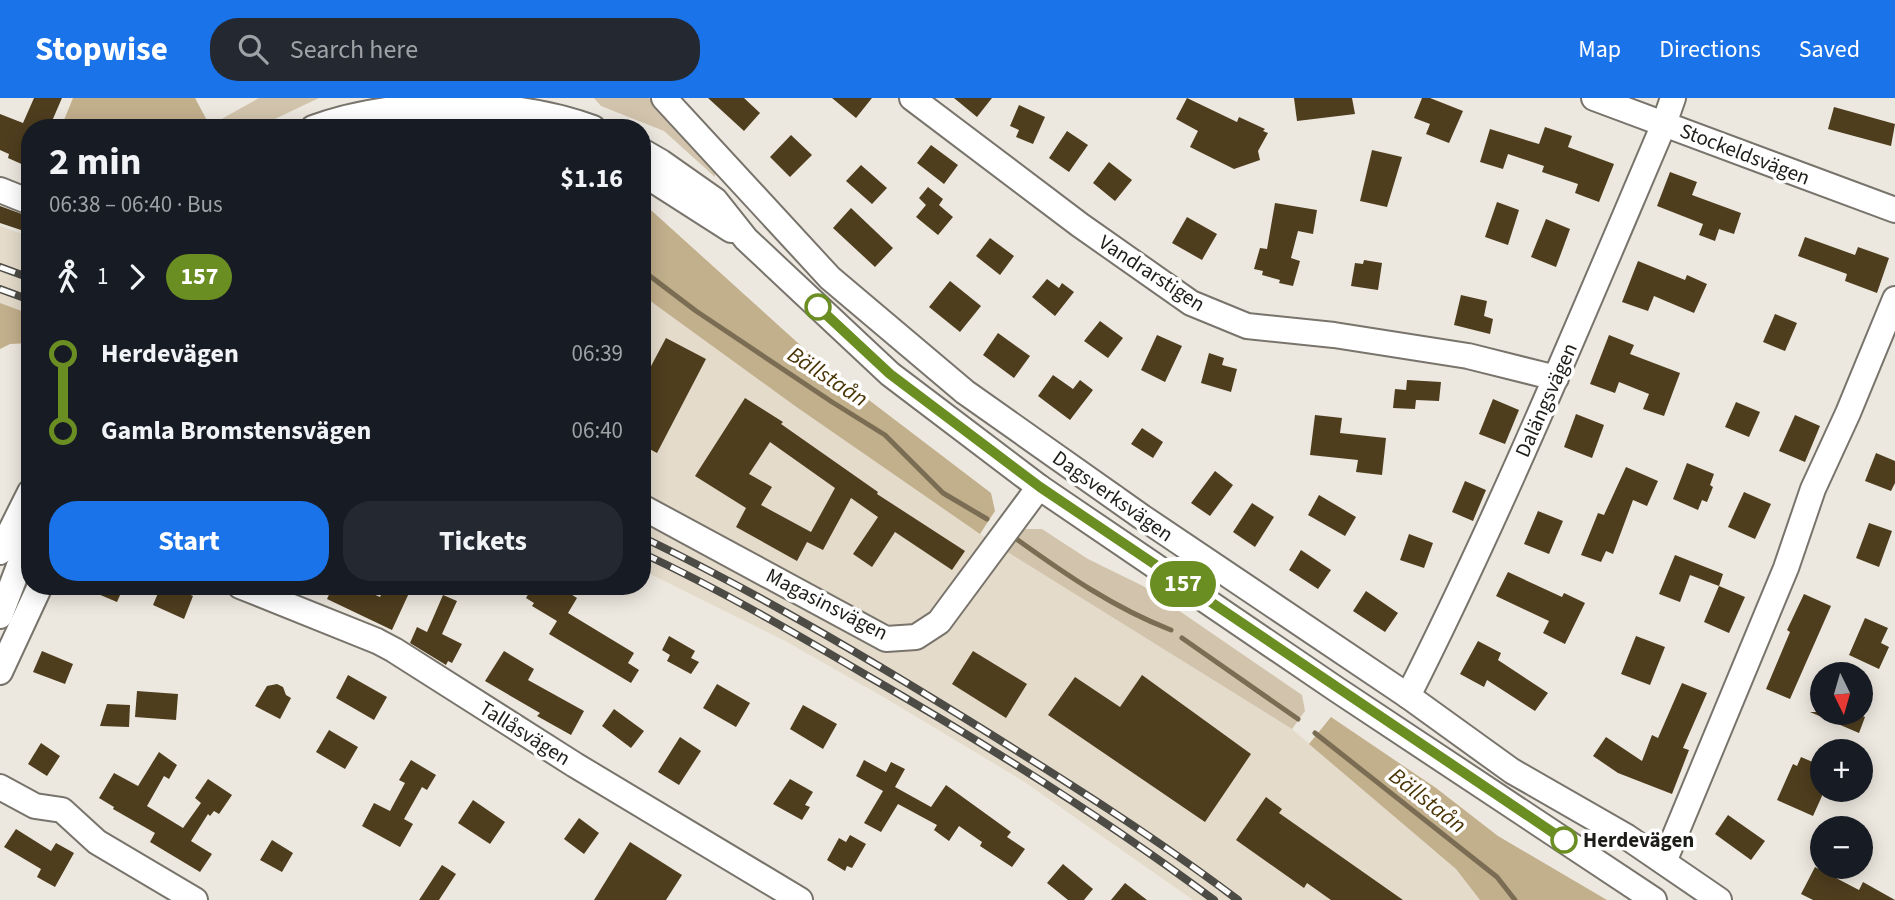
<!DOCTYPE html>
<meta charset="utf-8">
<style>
body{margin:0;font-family:"Source Sans 3",sans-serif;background:#242831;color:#f1f3f6;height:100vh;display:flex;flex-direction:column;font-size:26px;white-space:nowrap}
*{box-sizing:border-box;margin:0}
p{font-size:23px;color:#9ea1a6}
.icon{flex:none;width:38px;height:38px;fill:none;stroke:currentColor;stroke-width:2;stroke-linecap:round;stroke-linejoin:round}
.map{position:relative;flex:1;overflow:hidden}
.details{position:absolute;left:21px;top:21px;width:630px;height:476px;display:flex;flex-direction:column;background:#171b24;border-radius:28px;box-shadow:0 4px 18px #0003}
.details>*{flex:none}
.badge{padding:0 14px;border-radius:23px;font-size:24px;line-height:46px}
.needle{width:46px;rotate:175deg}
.buttons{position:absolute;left:1810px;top:564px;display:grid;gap:14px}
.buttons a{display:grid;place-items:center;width:63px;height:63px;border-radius:50%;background:#171b24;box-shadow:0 4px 18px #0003;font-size:35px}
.map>.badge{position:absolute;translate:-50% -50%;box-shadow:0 0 0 4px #fff}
.legs{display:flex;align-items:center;gap:10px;height:77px;padding:0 28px;font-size:23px}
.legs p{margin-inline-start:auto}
.head{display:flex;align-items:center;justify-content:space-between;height:119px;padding:0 28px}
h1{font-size:38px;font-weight:700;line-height:52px}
.cta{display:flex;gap:14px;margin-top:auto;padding:14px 28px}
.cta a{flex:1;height:80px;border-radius:28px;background:#1a73e8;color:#fff;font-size:28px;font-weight:700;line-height:80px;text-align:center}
.cta a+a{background:#242831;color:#f1f3f6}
ul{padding:0 28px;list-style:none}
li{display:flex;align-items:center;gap:24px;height:77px;font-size:26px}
li i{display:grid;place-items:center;width:10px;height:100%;margin:0 9px;background:currentColor}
li i::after{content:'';width:18px;height:18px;margin:-9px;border:5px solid;border-radius:50%;background:#171b24}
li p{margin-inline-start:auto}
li:first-child i{background:linear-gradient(#0000 50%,currentColor 0)}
li:last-child i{background:linear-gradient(currentColor 50%,#0000 0)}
header{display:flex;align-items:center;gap:42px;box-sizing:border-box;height:98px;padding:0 35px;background:#1a73e8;color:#fff}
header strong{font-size:33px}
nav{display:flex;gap:38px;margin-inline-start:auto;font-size:24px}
.search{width:490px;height:63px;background:#242831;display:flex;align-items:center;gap:18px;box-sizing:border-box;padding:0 24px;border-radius:28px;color:#9ea1a6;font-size:26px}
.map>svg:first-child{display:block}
</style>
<header>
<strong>Stopwise</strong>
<div class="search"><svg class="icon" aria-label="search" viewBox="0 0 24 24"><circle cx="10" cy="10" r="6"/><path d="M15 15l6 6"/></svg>Search here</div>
<nav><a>Map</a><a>Directions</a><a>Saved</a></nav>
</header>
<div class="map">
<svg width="1895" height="802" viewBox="0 0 1895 802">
<rect width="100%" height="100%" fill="#ede8df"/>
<!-- built -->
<g fill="#e4dbcb">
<polygon points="0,128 30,139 30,216 0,205"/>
<polygon points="642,197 795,308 980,436 1292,631 1456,771 1480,802 1193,802 1023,683 885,600 787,544 642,472"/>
</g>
<!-- green -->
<g fill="#d2c4ac">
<polygon points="259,0 319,0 256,30 209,28"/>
<polygon points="594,0 649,0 715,73 715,79 664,33 601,8"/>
<polygon points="1025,431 1042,431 1088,461 1143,488 1302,597 1305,613 1292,631 1006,453"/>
</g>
<!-- forest -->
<g fill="#c2af8c">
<polygon points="73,0 195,0 211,30 80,30 64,22"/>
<polygon points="642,104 819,264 991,395 995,413 980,436 795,308 642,197"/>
<polygon points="0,205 30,216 30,245 10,246 0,251"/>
<polygon points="1331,619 1436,690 1498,738 1607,802 1480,802 1456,771 1309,646"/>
</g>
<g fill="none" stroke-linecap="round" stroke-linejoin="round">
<!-- stream -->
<g stroke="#7a6d53" stroke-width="5">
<polyline points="642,172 696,213 832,304 885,337 943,395 987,421"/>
<path d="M1015,440C1065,476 1114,510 1171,532"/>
<polyline points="1182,540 1298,621"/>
<polyline points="1315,635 1497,779 1515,802"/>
</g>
</g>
<!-- building -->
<g fill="#4f3e1e" fill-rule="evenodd">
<polygon points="34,0 62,0 49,30 30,30 30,58 26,68 8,60 9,56 0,52 0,16 23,25"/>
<polygon points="708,0 744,0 760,15 744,33"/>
<polygon points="832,0 872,0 856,20"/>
<polygon points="954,0 992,0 977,19"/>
<polygon points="1187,0 1237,24 1239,19 1265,31 1263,33 1268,35 1258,53 1260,62 1234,71 1190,49 1198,33 1176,21"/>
<polygon points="1294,0 1352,0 1355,16 1297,23"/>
<polygon points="1422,0 1430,0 1463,13 1449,45 1426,36 1430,26 1414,20"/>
<polygon points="1019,7 1045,19 1033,46 1016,39 1019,32 1010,28"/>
<polygon points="1834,9 1895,26 1891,48 1828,31"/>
<polygon points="1545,29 1572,38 1568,49 1614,66 1599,104 1575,95 1578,86 1542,74 1544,68 1508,56 1503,71 1480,64 1490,31 1539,46"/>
<polygon points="1067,33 1088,47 1069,74 1049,60"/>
<polygon points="791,37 812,57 790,79 770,59"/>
<polygon points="931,47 958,67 944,86 917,65"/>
<polygon points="1372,52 1402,59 1387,109 1360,103"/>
<polygon points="1109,64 1132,82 1115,103 1093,85"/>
<polygon points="861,67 887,90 872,106 846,83"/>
<polygon points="1670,74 1697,84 1692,97 1741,115 1734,136 1719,131 1715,143 1699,137 1703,126 1657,108"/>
<polygon points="928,89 943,101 939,107 953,119 938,137 916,119 926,107 919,100"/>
<polygon points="1497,104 1519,112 1508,147 1485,139"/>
<polygon points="1275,105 1317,112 1313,136 1298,133 1291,160 1300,163 1293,188 1279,185 1280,182 1262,177 1263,173 1254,171 1260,150 1267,151"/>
<polygon points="0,108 30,119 24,133 0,125"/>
<polygon points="851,110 893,150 875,169 833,130"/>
<polygon points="1187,119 1217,136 1202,162 1172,145"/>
<polygon points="1546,121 1570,131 1556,169 1531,159"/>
<polygon points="1805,139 1855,157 1858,149 1889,160 1877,195 1845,183 1847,176 1798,158"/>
<polygon points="990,140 1014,158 1000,177 976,158"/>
<polygon points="1364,162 1382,165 1378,192 1351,188 1355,165 1363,166"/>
<polygon points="1638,163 1685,182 1687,177 1707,186 1694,215 1654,198 1648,213 1622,204"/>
<polygon points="1047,181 1059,190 1062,185 1074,194 1055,218 1032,199"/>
<polygon points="950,183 981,208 960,234 929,209"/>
<polygon points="1461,197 1487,203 1484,218 1493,221 1490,236 1454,227"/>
<polygon points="1775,216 1797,225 1785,253 1763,244"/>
<polygon points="1100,223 1123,240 1108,260 1084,243"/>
<polygon points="998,235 1030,258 1014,280 983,257"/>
<polygon points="1157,237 1182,248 1165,284 1141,272"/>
<polygon points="1609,237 1634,247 1630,256 1680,275 1664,318 1643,311 1649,296 1619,284 1615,295 1590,286"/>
<polygon points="666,240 706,261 657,355 642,347 642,285"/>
<polygon points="1209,255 1224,260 1222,267 1237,271 1231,294 1201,285"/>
<polygon points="1053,277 1073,291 1080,282 1093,292 1070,322 1038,298"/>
<polygon points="1407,282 1441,284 1439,303 1416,302 1415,311 1393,310 1395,291 1406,292"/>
<path d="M745,300L783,324L781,326L878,394L877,396L965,453L952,472L895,434L872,469L853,456L878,419L851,400L823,452L807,444L797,463L736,429L746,410L695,378ZM770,344L835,390L811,434L761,407L772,389L749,376Z"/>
<polygon points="1493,301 1519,312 1505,346 1479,336"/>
<polygon points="1736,304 1760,314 1749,339 1725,329"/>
<polygon points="1576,316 1604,327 1592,360 1564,349"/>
<polygon points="1315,317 1342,320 1340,335 1386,340 1382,377 1356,374 1358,362 1310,357"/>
<polygon points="1795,317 1820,328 1805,364 1779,353"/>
<polygon points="1142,330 1163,344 1153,360 1131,346"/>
<polygon points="1876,355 1895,363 1895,385 1891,393 1865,383"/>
<polygon points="1687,365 1714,376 1710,387 1713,389 1707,404 1702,402 1698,412 1673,401"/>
<polygon points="1626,369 1658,383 1647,408 1633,402 1613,456 1606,453 1601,464 1581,457 1598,415 1604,417"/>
<polygon points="1215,373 1233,387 1210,418 1191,405"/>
<polygon points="1465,383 1486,392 1473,423 1452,414"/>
<polygon points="1744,394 1771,406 1755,441 1728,429"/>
<polygon points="1319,397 1356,419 1345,438 1308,417"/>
<polygon points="1252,405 1274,419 1255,449 1233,434"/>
<polygon points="1538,413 1563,423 1549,456 1524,446"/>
<polygon points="1869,425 1892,433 1879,469 1856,460"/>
<polygon points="1409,436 1433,445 1424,470 1400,462"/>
<polygon points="1301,452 1331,472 1318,491 1289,472"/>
<polygon points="1675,457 1723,476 1719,488 1690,477 1680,504 1659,496"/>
<polygon points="1508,474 1562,499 1564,495 1585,505 1565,546 1543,535 1549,523 1496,498"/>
<polygon points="79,488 124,488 117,504"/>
<polygon points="161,488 169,488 193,498 184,521 153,507"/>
<polygon points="333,488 355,488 380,499 385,488 394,488 409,495 392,532 327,501"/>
<polygon points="533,488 573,488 569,495 577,500 568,515 634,555 628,565 639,572 631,585 549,536 557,523 532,508 534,505 526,500"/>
<polygon points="1719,488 1745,499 1729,535 1704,524"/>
<polygon points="1366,493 1398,515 1385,534 1353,513"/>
<polygon points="1804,496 1831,508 1790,601 1766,591 1790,534 1787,532"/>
<polygon points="443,497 457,503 442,536 462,546 452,565 448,563 446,567 410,545 417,529 427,534"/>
<polygon points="1865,520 1888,530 1881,545 1889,549 1879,571 1849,557"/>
<polygon points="669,538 695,553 691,560 699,564 691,576 667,563 670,557 662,552"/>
<polygon points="1636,538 1665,549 1650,587 1621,576"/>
<polygon points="1478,543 1501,555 1498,562 1548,595 1535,613 1487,582 1484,589 1460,576"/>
<polygon points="42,553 73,566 65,586 33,574"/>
<polygon points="504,553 534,571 528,582 584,613 571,637 537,618 540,615 485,583"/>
<polygon points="973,553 1027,586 1006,620 952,586"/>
<polygon points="348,577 387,599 374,622 336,600"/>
<polygon points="1142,577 1251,656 1205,724 1048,617 1075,579 1120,609"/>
<polygon points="1682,585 1707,595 1683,650 1689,652 1672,696 1618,675 1593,658 1606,639 1642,663 1652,637 1658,640"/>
<polygon points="277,586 283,589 286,597 291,600 280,621 255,608 267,588"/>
<polygon points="717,586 750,605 736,629 703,610"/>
<polygon points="137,593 178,596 176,622 135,619"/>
<polygon points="107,606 130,607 129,629 100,628"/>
<polygon points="803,607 837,626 823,651 790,631"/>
<polygon points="614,611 644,633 631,650 602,628"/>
<polygon points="1810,614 1853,614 1865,619 1859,635"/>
<polygon points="329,632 358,649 345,671 316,654"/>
<polygon points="680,639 701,653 679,687 658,674"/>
<polygon points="41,645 60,658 47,678 28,666"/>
<polygon points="159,654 177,667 169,681 164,678 147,708 183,730 201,705 195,700 208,681 232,697 219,716 214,713 210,718 208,716 191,743 212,756 200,774 150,744 155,735 113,711 114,709 99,700 114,675 138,688"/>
<polygon points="1801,659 1822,668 1822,698 1813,718 1777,702 1793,666 1797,668"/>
<polygon points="411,662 436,677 427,692 422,689 404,721 413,726 400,749 362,728 374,705 390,713 405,685 399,682"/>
<polygon points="864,662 886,674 891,664 905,671 895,689 931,709 946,687 1011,734 1007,739 1025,751 1012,769 980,748 982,744 959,728 949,743 934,732 937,727 898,706 881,734 864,725 883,693 856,678"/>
<polygon points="790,681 813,694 805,707 810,709 802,722 773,706"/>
<polygon points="1266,699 1282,711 1279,715 1403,802 1331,802 1307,785 1304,790 1236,742"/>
<polygon points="473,702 505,724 490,746 458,725"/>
<polygon points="1728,717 1765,743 1751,762 1715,736"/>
<polygon points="579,720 599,735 584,756 564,741"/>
<polygon points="16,731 51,753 56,745 74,755 55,789 37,779 41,771 4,749"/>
<polygon points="850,737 866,746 852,770 847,768 845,773 827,762 839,740 846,744"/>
<polygon points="272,742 293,755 282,774 260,762"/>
<polygon points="630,744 682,777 666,802 594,802"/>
<polygon points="1063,766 1093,791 1084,802 1068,802 1047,785"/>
<polygon points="442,767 456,776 439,802 419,802"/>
<polygon points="1815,769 1859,792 1863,784 1895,802 1813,802 1801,796"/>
<polygon points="1125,785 1147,802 1111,802"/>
</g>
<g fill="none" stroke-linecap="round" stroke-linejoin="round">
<!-- minor casing -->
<g stroke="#78746c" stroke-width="28">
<g id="minor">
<polyline points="664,0 830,180 965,294 1142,419 1408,598 1512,673 1627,739 1719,802"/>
<polyline points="912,0 1080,127 1191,205 1247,228 1334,237 1468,258 1556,280"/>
<polyline points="1594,0 1895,112"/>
<path d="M313,30C395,0 512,0 593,30"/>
<polyline points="394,30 453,25 506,30"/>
<polyline points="642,53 661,64 715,102 746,141 890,276 1039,389 1336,591 1654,802"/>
<polyline points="642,75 731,132"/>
<polyline points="0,92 30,104"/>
<polyline points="642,409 886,541 916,539 939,524 1039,389"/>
<polyline points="0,454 30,394"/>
<polyline points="240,488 377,543 394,552 575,667 800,802"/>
<polyline points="0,518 30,439"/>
<polyline points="0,574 40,488"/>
<path d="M1408,598C1502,412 1582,218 1664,26L1673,0"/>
<polyline points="0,689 35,708 62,712 97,744 195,802"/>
<polyline points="1664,764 1786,470 1813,391 1848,315 1895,201"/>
</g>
</g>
<!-- minor -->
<use href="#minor" stroke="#fff" stroke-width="24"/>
<!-- rail casing -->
<g stroke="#4d4b46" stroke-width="8">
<g id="rail">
<polyline points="0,169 30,180"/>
<polyline points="0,191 30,202"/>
<path d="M642,439C758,495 869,561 979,629C1067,684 1155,739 1238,802"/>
<path d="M642,455C719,491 793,534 866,577C986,646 1103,719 1214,802"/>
</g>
</g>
<!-- rail -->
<use href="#rail" stroke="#fff" stroke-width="5" stroke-dasharray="16" stroke-linecap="butt"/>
</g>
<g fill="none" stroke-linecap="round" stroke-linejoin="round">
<!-- line-1 casing -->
<g stroke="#fff" stroke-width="16">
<polyline id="line-1" points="818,209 890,276 1040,389 1564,742"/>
</g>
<!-- line-1 -->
<use href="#line-1" stroke="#6b8e23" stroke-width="10"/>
</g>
<!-- markers -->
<g fill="#fff" stroke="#6b8e23" stroke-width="3.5">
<circle cx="818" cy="209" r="12"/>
<circle cx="1564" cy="742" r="12"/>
</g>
<g text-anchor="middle" stroke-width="7" stroke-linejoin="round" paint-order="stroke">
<!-- street labels -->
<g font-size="21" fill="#1e1d19" stroke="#fff">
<text transform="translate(1745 56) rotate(21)" y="7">Stockeldsvägen</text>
<text transform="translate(1152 175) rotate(33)" y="7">Vandrarstigen</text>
<text transform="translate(1546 302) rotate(-66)" y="7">Dalängsvägen</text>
<text transform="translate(1113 398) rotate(35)" y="7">Dagsverksvägen</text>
<text transform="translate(827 506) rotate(27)" y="7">Magasinsvägen</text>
<text transform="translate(525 635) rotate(32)" y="7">Tallåsvägen</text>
</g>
<!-- stop labels -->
<g font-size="21" font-weight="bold" fill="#1e1d19" stroke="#fff" text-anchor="start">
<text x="1583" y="749">Herdevägen</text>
</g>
<!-- water labels -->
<g font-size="23" font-style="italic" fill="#4b3607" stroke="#fff">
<text transform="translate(828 278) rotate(33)" y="8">Bällstaån</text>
<text transform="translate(1428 702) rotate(38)" y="8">Bällstaån</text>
</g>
</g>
</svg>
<div class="buttons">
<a><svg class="needle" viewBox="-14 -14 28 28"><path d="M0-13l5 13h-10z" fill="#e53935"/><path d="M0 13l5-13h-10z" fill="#9ea1a6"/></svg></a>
<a>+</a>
<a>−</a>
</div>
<b class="badge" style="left:1183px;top:486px;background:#6b8e23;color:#fff">157</b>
<section class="details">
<div class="head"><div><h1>2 min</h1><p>06:38 – 06:40 · Bus</p></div><b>$1.16</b></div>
<div class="legs"><svg class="icon" aria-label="walk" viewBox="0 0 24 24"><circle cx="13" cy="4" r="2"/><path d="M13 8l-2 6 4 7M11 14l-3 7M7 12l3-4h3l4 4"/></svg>1<svg class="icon" aria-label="forward" viewBox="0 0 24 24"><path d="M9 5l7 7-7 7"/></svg><b class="badge" style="background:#6b8e23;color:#fff">157</b></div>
<ul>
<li><i style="color:#6b8e23"></i><b>Herdevägen</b><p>06:39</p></li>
<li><i style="color:#6b8e23"></i><b>Gamla Bromstensvägen</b><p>06:40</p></li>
</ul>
<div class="cta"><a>Start</a><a>Tickets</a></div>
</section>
</div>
